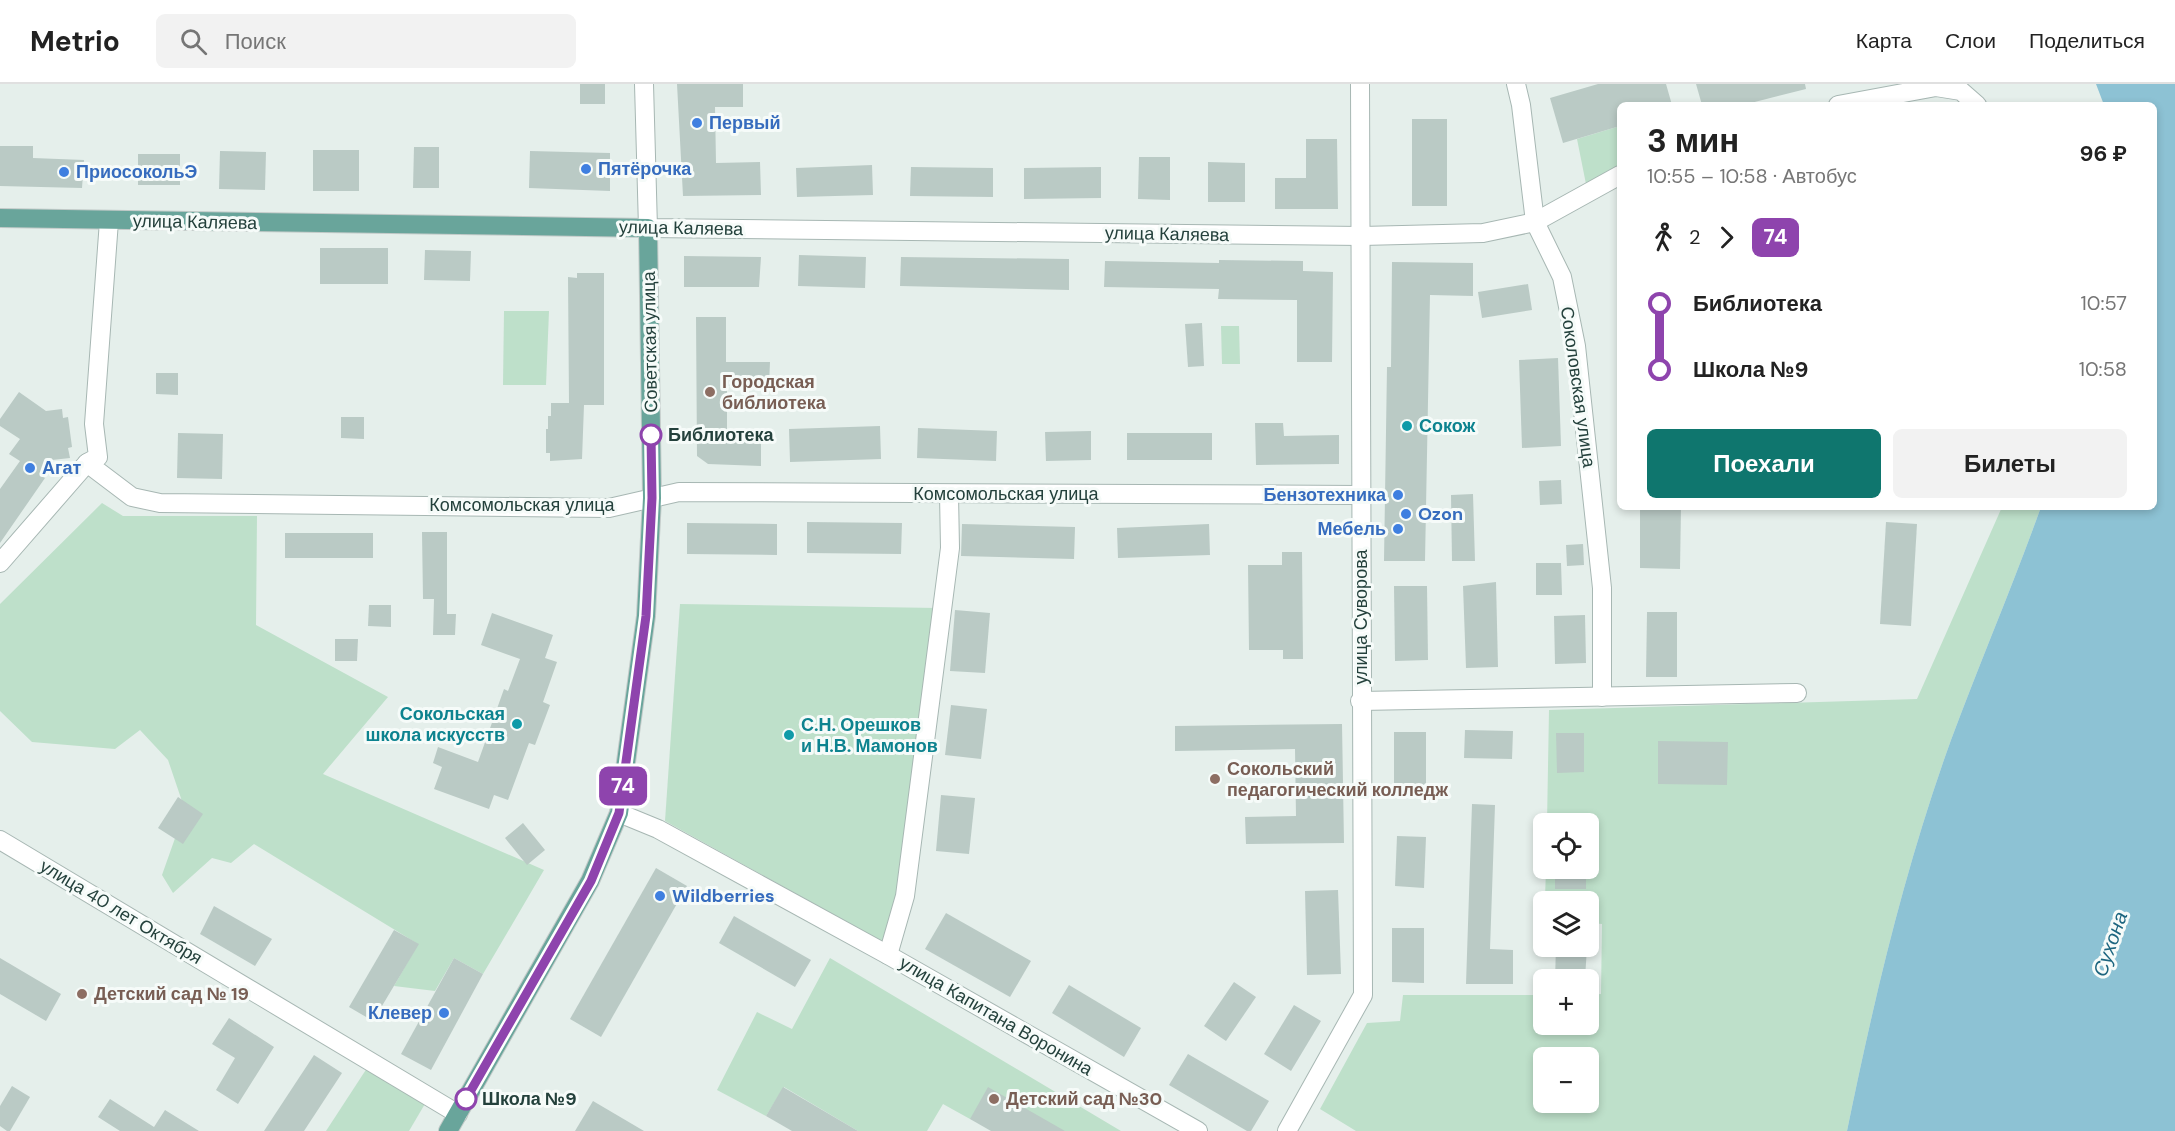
<!DOCTYPE html>
<html lang="ru">
<meta charset="utf-8">
<style>
body{margin:0;font-family:"DM Sans",sans-serif;background:#f2f2f2;color:#222;height:100vh;display:flex;flex-direction:column;font-size:22px;white-space:nowrap}
*{box-sizing:border-box;margin:0}
p{font-size:20px;color:#767676}
.icon{flex:none;width:33px;height:33px;fill:none;stroke:currentColor;stroke-width:2;stroke-linecap:round;stroke-linejoin:round}
.map{position:relative;flex:1;overflow:hidden}
.drawer{position:absolute;left:1617px;top:18px;width:540px;height:408px;display:flex;flex-direction:column;background:#fff;border-radius:9px;box-shadow:0 3px 9px #0003}
.drawer>*{flex:none}
.badge{padding:0 12px;border-radius:9px;font-size:21px;line-height:39px}
.tools{position:absolute;left:1533px;top:729px;display:grid;gap:12px}
.tools a{display:grid;place-items:center;width:66px;height:66px;border-radius:9px;background:#fff;box-shadow:0 3px 9px #0003;font-size:30px}
.map>.badge{position:absolute;translate:-50% -50%;box-shadow:0 0 0 3px #fff}
.legs{display:flex;align-items:center;gap:9px;height:66px;padding:0 30px;font-size:20px}
.legs p{margin-inline-start:auto}
.overview{display:flex;align-items:center;justify-content:space-between;height:102px;padding:0 30px}
h1{font-size:33px;font-weight:700;line-height:45px}
.button{display:flex;gap:12px;margin-top:auto;padding:12px 30px}
.button a{flex:1;height:69px;border-radius:9px;background:#0f766e;color:#fff;font-size:24px;font-weight:700;line-height:69px;text-align:center}
.button a+a{background:#f2f2f2;color:#222}
ul{padding:0 30px;list-style:none}
li{display:flex;align-items:center;gap:21px;height:66px;font-size:22px}
li i{display:grid;place-items:center;width:9px;height:100%;margin:0 8px;background:currentColor}
li i::after{content:'';width:15px;height:15px;margin:-8px;border:4px solid;border-radius:50%;background:#fff}
li p{margin-inline-start:auto}
li:first-child i{background:linear-gradient(#0000 50%,currentColor 0)}
li:last-child i{background:linear-gradient(currentColor 50%,#0000 0)}
header{display:flex;align-items:center;gap:36px;box-sizing:border-box;height:84px;padding:0 30px;background:#fff;border-bottom:2px solid #e0e0e0}
header strong{font-size:28px}
nav{display:flex;gap:33px;margin-inline-start:auto;font-size:21px}
.search{width:420px;height:54px;background:#f2f2f2;display:flex;align-items:center;gap:15px;box-sizing:border-box;padding:0 21px;border-radius:9px;color:#767676;font-size:22px}
.map>svg:first-child{display:block}
</style>
<header>
<strong>Metrio</strong>
<div class="search"><svg class="icon" aria-label="search" viewBox="0 0 24 24"><circle cx="10" cy="10" r="6"/><path d="M15 15l6 6"/></svg>Поиск</div>
<nav><a>Карта</a><a>Слои</a><a>Поделиться</a></nav>
</header>
<div class="map">
<svg width="2175" height="1047" viewBox="0 0 2175 1047">
<rect width="100%" height="100%" fill="#e5efeb"/>
<!-- green -->
<g fill="#bee0ca" fill-rule="evenodd">
<polygon points="1620,42 1620,82 1586,100 1577,55"/>
<polygon points="504,227 549,227 546,301 503,301"/>
<polygon points="1221,242 1239,242 1240,280 1222,280"/>
<polygon points="102,419 123,432 257,432 256,541 388,613 323,690 544,786 483,890 454,874 435,907 394,902 418,860 254,760 231,779 212,774 173,809 162,791 185,726 168,676 140,646 115,665 32,658 0,627 0,520"/>
<path d="M2002,423H2041C2013,501 1980,578 1951,656C1905,783 1874,915 1847,1047H1356L1320,1025L1367,939L1400,937L1403,911H1543L1544,940H1588L1589,911L1601,910L1602,840L1589,839L1588,818L1547,817L1545,814L1546,785L1588,784V740L1547,739L1549,626L1917,615ZM1544,974H1588V1018H1544Z"/>
<polygon points="680,520 938,524 899,811 883,858 665,737"/>
<polygon points="830,874 1121,1047 1065,1047 970,1035 943,1020 927,1047 858,1047 784,1003 766,1032 717,1006 757,928 792,945"/>
<polygon points="371,978 429,1013 409,1047 326,1047"/>
</g>
<!-- water -->
<path fill="#8dc2d4" d="M2096,0H2175V1047H1847C1874,915 1905,783 1951,656C1980,578 2013,501 2041,423H2154V21H2104Z"/>
<!-- building -->
<g fill="#bacac5">
<rect x="580" y="0" width="25" height="20"/>
<polygon points="677,0 743,0 743,23 715,23 716,79 760,78 761,111 683,112"/>
<polygon points="1598,0 1666,0 1672,21 1620,21 1620,42 1563,59 1550,14"/>
<polygon points="1696,0 1805,0 1806,5 1743,21 1702,21"/>
<rect x="1412" y="35" width="35" height="87"/>
<polygon points="1306,55 1337,55 1338,125 1275,125 1275,94 1306,94"/>
<polygon points="0,62 33,62 33,74 84,76 82,104 0,102"/>
<polygon points="414,63 439,63 439,104 413,104"/>
<rect x="313" y="66" width="46" height="41"/>
<polygon points="220,67 266,68 265,106 219,105"/>
<polygon points="530,67 610,69 610,107 529,104"/>
<rect x="138" y="70" width="42" height="31"/>
<polygon points="1139,73 1170,73 1170,116 1138,115"/>
<polygon points="1208,78 1245,79 1245,118 1208,118"/>
<polygon points="872,81 873,111 797,113 796,84"/>
<polygon points="911,83 993,84 993,113 910,112"/>
<polygon points="1101,83 1101,114 1024,115 1024,84"/>
<rect x="320" y="164" width="68" height="36"/>
<polygon points="425,166 471,167 470,197 424,196"/>
<polygon points="799,171 866,173 865,204 798,202"/>
<polygon points="684,172 761,173 759,203 684,203"/>
<polygon points="901,173 1069,175 1069,206 900,202"/>
<polygon points="1219,176 1303,177 1303,187 1333,188 1332,278 1297,278 1297,216 1218,215 1219,205 1104,203 1105,177 1219,179"/>
<polygon points="1392,178 1473,179 1473,212 1430,211 1425,477 1384,477 1387,283 1391,283"/>
<polygon points="577,189 604,189 604,321 584,321 582,375 550,377 550,369 546,369 546,345 548,345 548,332 551,332 551,319 569,319 568,193 577,194"/>
<polygon points="1528,200 1532,226 1482,234 1478,208"/>
<polygon points="696,233 726,233 726,278 770,278 769,301 727,302 727,351 761,352 761,382 708,380 697,372"/>
<polygon points="1202,239 1204,282 1188,283 1185,240"/>
<polygon points="1558,274 1561,362 1522,364 1519,276"/>
<polygon points="156,289 178,289 178,311 156,310"/>
<polygon points="19,308 46,327 62,325 63,334 68,333 72,363 68,364 70,374 52,376 41,392 45,394 0,459 0,405 20,377 9,370 20,355 0,342 0,335"/>
<polygon points="341,333 364,333 364,355 341,354"/>
<polygon points="1255,339 1283,339 1284,352 1339,351 1339,380 1256,381"/>
<polygon points="880,342 881,375 790,378 789,345"/>
<polygon points="918,344 997,347 996,377 917,374"/>
<polygon points="1091,347 1091,376 1046,377 1045,348"/>
<polygon points="178,349 223,350 222,395 177,394"/>
<rect x="1127" y="349" width="85" height="27"/>
<polygon points="1561,396 1562,420 1540,421 1539,397"/>
<polygon points="1473,410 1475,477 1452,477 1451,411"/>
<polygon points="1640,423 1681,423 1680,485 1640,484"/>
<polygon points="807,438 902,439 901,470 807,469"/>
<polygon points="1886,438 1917,440 1911,542 1880,540"/>
<polygon points="687,439 777,440 777,471 687,470"/>
<polygon points="962,440 1075,443 1074,475 961,472"/>
<polygon points="1209,440 1210,471 1118,474 1117,444"/>
<polygon points="422,448 447,448 447,530 456,530 455,551 433,551 434,515 423,515"/>
<rect x="285" y="449" width="88" height="25"/>
<polygon points="1583,460 1584,481 1567,482 1566,461"/>
<polygon points="1282,468 1302,468 1303,575 1283,575 1283,566 1249,566 1248,481 1282,481"/>
<polygon points="1536,479 1561,479 1562,511 1536,511"/>
<polygon points="1496,498 1498,583 1466,584 1463,502"/>
<polygon points="1394,502 1427,502 1428,576 1395,577"/>
<polygon points="369,521 391,521 391,543 368,542"/>
<polygon points="955,526 990,529 985,589 950,587"/>
<polygon points="1647,528 1677,528 1677,593 1646,593"/>
<polygon points="492,529 553,551 545,574 557,578 543,618 550,621 535,661 529,659 508,716 494,711 489,725 434,705 442,683 433,679 438,663 478,678 504,605 508,607 520,575 481,561"/>
<polygon points="1585,531 1586,579 1555,580 1554,532"/>
<polygon points="335,555 358,555 357,577 335,577"/>
<polygon points="951,621 987,625 981,675 945,671"/>
<polygon points="1342,640 1344,759 1246,760 1245,733 1296,732 1295,665 1175,667 1175,642"/>
<polygon points="1465,646 1513,647 1512,675 1464,674"/>
<rect x="1394" y="648" width="32" height="53"/>
<polygon points="1556,649 1584,649 1584,688 1557,689"/>
<polygon points="1658,657 1728,658 1727,701 1658,700"/>
<polygon points="941,711 975,714 969,770 936,767"/>
<polygon points="178,713 203,730 183,760 158,744"/>
<polygon points="1472,720 1495,721 1490,865 1513,866 1513,900 1466,900"/>
<polygon points="523,739 545,766 527,781 505,754"/>
<polygon points="1397,752 1426,753 1424,804 1395,802"/>
<polygon points="656,784 687,802 601,953 570,935"/>
<rect x="1555" y="784" width="31" height="21"/>
<polygon points="1338,806 1341,890 1307,891 1305,807"/>
<polygon points="214,822 272,855 255,882 200,850"/>
<polygon points="946,829 1031,877 1010,913 925,865"/>
<polygon points="734,832 811,876 795,903 719,859"/>
<polygon points="1392,844 1424,844 1424,899 1392,898"/>
<polygon points="394,846 419,860 373,937 349,923"/>
<polygon points="1556,862 1587,862 1585,896 1555,896"/>
<polygon points="0,874 61,910 46,937 0,910"/>
<polygon points="454,874 483,890 431,986 401,970"/>
<polygon points="1234,898 1256,913 1226,957 1204,942"/>
<polygon points="1069,901 1141,944 1124,973 1052,929"/>
<polygon points="1294,921 1321,937 1291,987 1264,970"/>
<polygon points="229,934 274,963 238,1020 216,1006 235,974 212,960"/>
<polygon points="1188,970 1269,1017 1251,1047 1247,1047 1169,1001"/>
<polygon points="314,971 342,989 304,1047 264,1047"/>
<polygon points="12,1002 30,1013 10,1047 7,1047 0,1042 0,1022"/>
<polygon points="783,1003 858,1047 792,1047 766,1032"/>
<polygon points="988,1003 1065,1047 991,1047 970,1035"/>
<polygon points="110,1015 154,1043 165,1026 199,1047 120,1047 98,1033"/>
<polygon points="593,1017 644,1047 575,1047"/>
</g>
<g fill="none" stroke-linecap="round" stroke-linejoin="round">
<!-- minor casing -->
<g stroke="#a7b7b3" stroke-width="20">
<g id="minor">
<polyline points="644,0 648,144 1362,152 1483,149 1535,138 1620,91"/>
<polyline points="1516,0 1521,21 1535,138 1562,193 1576,262 1602,504 1602,613"/>
<polyline points="1838,21 1936,3 1961,7 1977,21"/>
<polyline points="109,137 94,340 98,373 87,379 132,413 160,419 609,424 679,408 1361,411"/>
<polyline points="0,479 87,379"/>
<polyline points="1360,617 1797,609"/>
<polyline points="619,729 658,745 888,871 1198,1047"/>
<polyline points="0,756 458,1030"/>
<polyline points="888,871 905,812 950,464 949,410"/>
<polyline points="1287,1047 1363,911 1360,0"/>
</g>
</g>
<!-- major casing -->
<g stroke="#c2cac8" stroke-width="20">
<polyline id="major" points="0,134 648,144 652,414 646,532 619,729 590,797 448,1047"/>
</g>
<!-- minor -->
<use href="#minor" stroke="#fff" stroke-width="18"/>
<!-- major -->
<use href="#major" stroke="#69a59b" stroke-width="18"/>
</g>
<g fill="none" stroke-linecap="round" stroke-linejoin="round">
<!-- line-1 casing -->
<g stroke="#fff" stroke-width="14">
<polyline id="line-1" points="466,1015 591,797 619,729 646,532 652,414 651,351"/>
</g>
<!-- line-1 -->
<use href="#line-1" stroke="#8e44ad" stroke-width="9"/>
</g>
<!-- markers -->
<g fill="#3f7fe0" stroke="#f6fbf9" stroke-width="2">
<circle cx="697" cy="39" r="6"/>
<circle cx="586" cy="85" r="6"/>
<circle cx="64" cy="88" r="6"/>
<circle cx="30" cy="384" r="6"/>
<circle cx="1398" cy="411" r="6"/>
<circle cx="1406" cy="430" r="6"/>
<circle cx="1398" cy="445" r="6"/>
<circle cx="660" cy="812" r="6"/>
<circle cx="444" cy="929" r="6"/>
</g>
<g fill="#8d6e63" stroke="#f6fbf9" stroke-width="2">
<circle cx="710" cy="308" r="6"/>
<circle cx="1215" cy="695" r="6"/>
<circle cx="82" cy="910" r="6"/>
<circle cx="994" cy="1015" r="6"/>
</g>
<g fill="#0f9aa8" stroke="#f6fbf9" stroke-width="2">
<circle cx="1407" cy="342" r="6"/>
<circle cx="517" cy="640" r="6"/>
<circle cx="789" cy="651" r="6"/>
</g>
<g fill="#fff" stroke="#8e44ad" stroke-width="3">
<circle cx="651" cy="351" r="10"/>
<circle cx="466" cy="1015" r="10"/>
</g>
<g text-anchor="middle" stroke-width="6" stroke-linejoin="round" paint-order="stroke">
<!-- shop labels -->
<g font-size="18" font-weight="bold" fill="#366cbe" stroke="#f6fbf9" text-anchor="start">
<text x="709" y="45">Первый</text>
<text x="598" y="91">Пятёрочка</text>
<text x="76" y="94">ПриосокольЭ</text>
<text x="42" y="390">Агат</text>
<text x="1386" y="417" text-anchor="end">Бензотехника</text>
<text x="1418" y="436">Ozon</text>
<text x="1386" y="451" text-anchor="end">Мебель</text>
<text x="672" y="818">Wildberries</text>
<text x="432" y="935" text-anchor="end">Клевер</text>
</g>
<!-- street labels -->
<g font-size="18" fill="#24413c" stroke="#f6fbf9">
<text transform="translate(195 138) rotate(1)" y="6">улица Каляева</text>
<text transform="translate(681 144) rotate(1)" y="6">улица Каляева</text>
<text transform="translate(1167 150) rotate(1)" y="6">улица Каляева</text>
<text transform="translate(650 258) rotate(-91)" y="6">Советская улица</text>
<text transform="translate(1578 303) rotate(82)" y="6">Соколовская улица</text>
<text x="1006" y="416">Комсомольская улица</text>
<text x="522" y="427">Комсомольская улица</text>
<text transform="translate(1361 533) rotate(-90)" y="6">улица Суворова</text>
<text transform="translate(121 828) rotate(31)" y="6">улица 40 лет Октября</text>
<text transform="translate(996 932) rotate(30)" y="6">улица Капитана Воронина</text>
</g>
<!-- education labels -->
<g font-size="18" font-weight="bold" fill="#785e54" stroke="#f6fbf9" text-anchor="start">
<text x="722" y="304">Городская<tspan x="722" dy="21">библиотека</tspan></text>
<text x="1227" y="691">Сокольский<tspan x="1227" dy="21">педагогический колледж</tspan></text>
<text x="94" y="916">Детский сад № 19</text>
<text x="1006" y="1021">Детский сад №30</text>
</g>
<!-- culture labels -->
<g font-size="18" font-weight="bold" fill="#0d838f" stroke="#f6fbf9" text-anchor="start">
<text x="1419" y="348">Сокож</text>
<text x="505" y="636" text-anchor="end">Сокольская<tspan x="505" dy="21">школа искусств</tspan></text>
<text x="801" y="647">С.Н. Орешков<tspan x="801" dy="21">и Н.В. Мамонов</tspan></text>
</g>
<!-- stop labels -->
<g font-size="18" font-weight="bold" fill="#24413c" stroke="#f6fbf9" text-anchor="start">
<text x="668" y="357">Библиотека</text>
<text x="482" y="1021">Школа №9</text>
</g>
<!-- water labels -->
<g font-size="20" font-style="italic" fill="#1c657f" stroke="#f6fbf9">
<text transform="translate(2110 860) rotate(-71)" y="7">Сухона</text>
</g>
</g>
</svg>
<div class="tools">
<a><svg class="icon" aria-label="locate" viewBox="0 0 24 24"><circle cx="12" cy="12" r="6"/><path d="M12 2v4M12 18v4M2 12h4M18 12h4"/></svg></a>
<a><svg class="icon" aria-label="layers" viewBox="0 0 24 24"><path d="M12 4l9 5-9 5-9-5zM3 14l9 5 9-5"/></svg></a>
<a>+</a>
<a>−</a>
</div>
<b class="badge" style="left:623px;top:702px;background:#8e44ad;color:#fff">74</b>
<section class="drawer">
<div class="overview"><div><h1>3 мин</h1><p>10:55 – 10:58 · Автобус</p></div><b>96 ₽</b></div>
<div class="legs"><svg class="icon" aria-label="walk" viewBox="0 0 24 24"><circle cx="13" cy="4" r="2"/><path d="M13 8l-2 6 4 7M11 14l-3 7M7 12l3-4h3l4 4"/></svg>2<svg class="icon" aria-label="forward" viewBox="0 0 24 24"><path d="M9 5l7 7-7 7"/></svg><b class="badge" style="background:#8e44ad;color:#fff">74</b></div>
<ul>
<li><i style="color:#8e44ad"></i><b>Библиотека</b><p>10:57</p></li>
<li><i style="color:#8e44ad"></i><b>Школа №9</b><p>10:58</p></li>
</ul>
<div class="button"><a>Поехали</a><a>Билеты</a></div>
</section>
</div>
